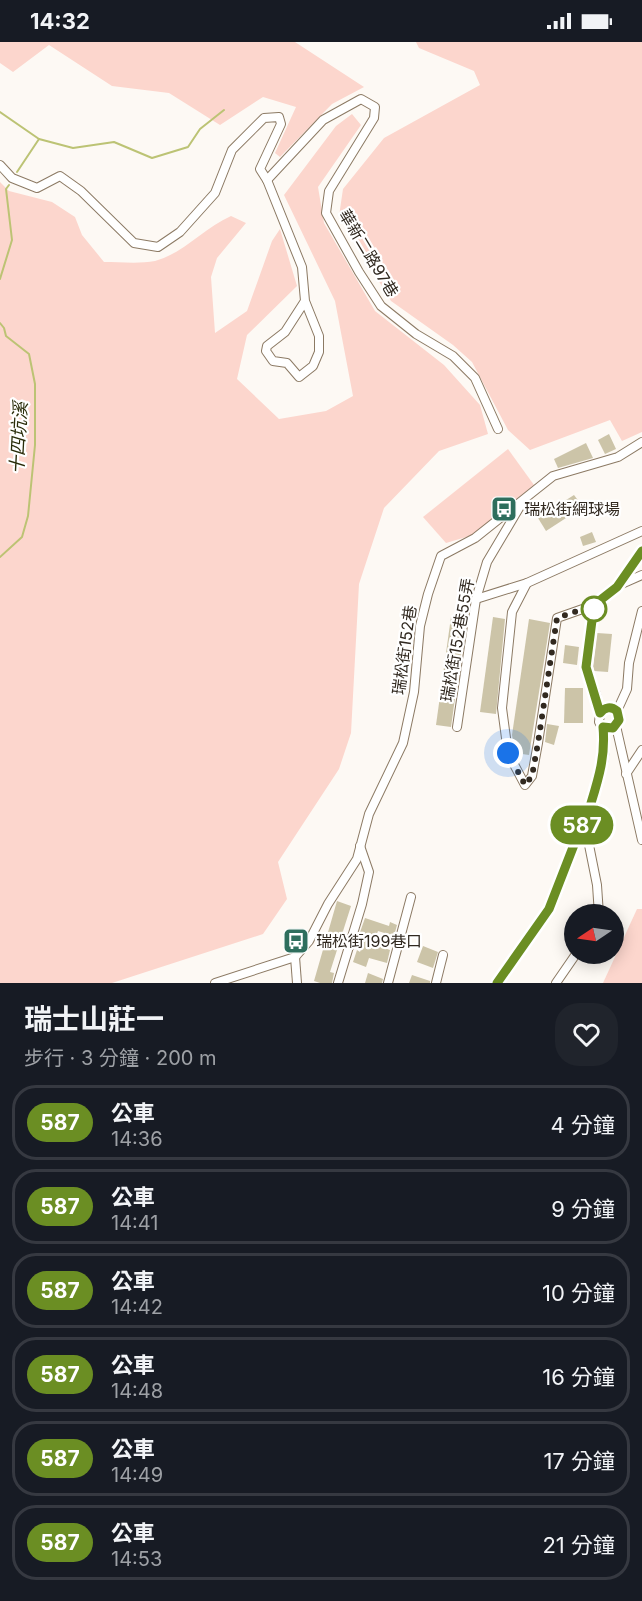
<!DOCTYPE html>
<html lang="zh-TW">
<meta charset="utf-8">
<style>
body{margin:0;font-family:Inter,"Noto Sans TC",sans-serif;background:#20242c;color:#f1f3f6;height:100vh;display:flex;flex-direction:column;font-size:22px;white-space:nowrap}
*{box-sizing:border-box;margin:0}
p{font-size:20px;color:#9ea1a6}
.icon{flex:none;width:33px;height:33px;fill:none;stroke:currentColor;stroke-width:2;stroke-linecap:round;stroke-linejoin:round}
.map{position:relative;height:941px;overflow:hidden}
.side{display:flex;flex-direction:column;background:#171b24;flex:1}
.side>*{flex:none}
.badge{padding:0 12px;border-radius:20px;font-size:21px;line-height:39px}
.needle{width:39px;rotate:257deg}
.tools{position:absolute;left:564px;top:862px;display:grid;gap:12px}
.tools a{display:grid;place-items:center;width:60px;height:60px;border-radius:50%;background:#171b24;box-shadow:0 3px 15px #0003;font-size:30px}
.you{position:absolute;width:30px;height:30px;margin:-15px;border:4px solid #fff;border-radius:50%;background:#1a73e8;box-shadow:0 0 0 9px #1a73e833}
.map>.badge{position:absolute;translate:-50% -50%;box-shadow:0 0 0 3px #fff}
.round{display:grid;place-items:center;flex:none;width:63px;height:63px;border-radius:24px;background:#20242c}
.head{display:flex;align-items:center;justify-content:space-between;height:102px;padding:0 24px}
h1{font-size:28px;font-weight:700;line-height:45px}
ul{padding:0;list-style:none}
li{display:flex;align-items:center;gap:18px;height:75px;margin:0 12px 9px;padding:0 12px;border:3px solid #363941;border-radius:24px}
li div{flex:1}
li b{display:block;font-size:22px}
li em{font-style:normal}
li .badge{min-width:66px;font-weight:700;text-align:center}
.status{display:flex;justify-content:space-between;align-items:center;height:42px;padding:0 30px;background:#171b24;direction:ltr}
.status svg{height:16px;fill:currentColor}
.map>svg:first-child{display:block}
</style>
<div class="status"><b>14:32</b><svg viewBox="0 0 49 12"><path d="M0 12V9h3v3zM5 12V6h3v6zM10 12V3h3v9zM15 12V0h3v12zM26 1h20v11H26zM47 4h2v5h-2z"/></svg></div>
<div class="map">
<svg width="642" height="941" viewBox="0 0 642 941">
<rect width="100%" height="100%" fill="#fdf9f4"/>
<!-- green -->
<g fill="#fcd6cd">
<polygon points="0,0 295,0 364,45 332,62 280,115 275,111 296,65 263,55 220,83 169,51 112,44 49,3 13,30 0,21"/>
<polygon points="416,0 642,0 642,390 622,399 610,378 530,408 508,388 472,320 453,303 391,259 339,174 343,147 384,96 480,43 474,29 419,6"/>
<path d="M352,72L361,83L318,145L324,181L375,269L444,323L480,363L488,392L439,409L384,466L359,542L351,691L339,727L278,820L287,857L263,892L112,941H0V140L9,149L52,160L75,175L82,193L104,220C119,220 140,222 155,219C184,211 204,186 231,174L246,181L217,216L211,235L215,291L247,269L272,199L280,187L297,244L247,293L237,337L279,377L326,369L353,354L335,259L284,153L336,84Z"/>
<polygon points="508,407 534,443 473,493 446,501 423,475"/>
<polygon points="637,867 642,867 642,941 603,941"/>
</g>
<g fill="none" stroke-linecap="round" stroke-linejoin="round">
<!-- stream -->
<g stroke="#bcc374" stroke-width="2">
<polyline points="0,70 39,97 73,106 114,100 152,116 188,105 200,87 224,68"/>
<polyline points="17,130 39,97"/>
<polyline points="0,237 12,198 6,147 9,143"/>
<polyline points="0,281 4,286 6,294 29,312 35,342 35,403 28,474 22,495 0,515"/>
</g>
</g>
<!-- building -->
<g fill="#ccc4a8">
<polygon points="609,392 616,407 605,412 598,398"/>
<polygon points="586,401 593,416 558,426 554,417"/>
<polygon points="574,453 583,465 546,489 538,476"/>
<polygon points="592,490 596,500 583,504 580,495"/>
<polygon points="451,575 466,577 451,685 436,683"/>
<polygon points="493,575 505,577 496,672 480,670"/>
<polygon points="529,577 550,581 529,713 515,711 512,693"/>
<polygon points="597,591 612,592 608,630 594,629 593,624"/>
<polygon points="565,603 579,605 577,623 563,621"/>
<polygon points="565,646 583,646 583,681 564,681"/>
<polygon points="547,682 559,684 554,703 545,700"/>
<polygon points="337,859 351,864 330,930 334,931 332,941 320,941 314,939"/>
<polygon points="365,876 389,884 390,880 397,883 394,894 378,889 373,902 390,908 387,921 369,916 366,925 353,920 357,908 360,910 365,895 359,893"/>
<polygon points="423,904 438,910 433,926 417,920"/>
<polygon points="368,931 383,937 382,941 365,941"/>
<polygon points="412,933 430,939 430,941 409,941"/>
</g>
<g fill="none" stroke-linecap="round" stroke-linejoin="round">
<!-- minor casing -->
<g stroke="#8c7a64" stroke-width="10">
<g id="minor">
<polyline points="0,123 12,136 37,146 60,134 81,149 134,201 158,205 180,190 215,151 232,108 264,76 279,75 281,82 260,127 267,138 323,78 361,57 375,65 374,76 329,149 326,171 359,230 381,264 416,292 453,314 475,336 498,387"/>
<polyline points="267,138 302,225 305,259 319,294 319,310 313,324 299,335 287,321 273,319 266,309 267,304 285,290 305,259"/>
<polyline points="617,544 642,533"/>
<polyline points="476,557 527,541"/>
<polyline points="594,563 557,576 538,701 532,734 525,743 508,711 502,666 512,570 527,541 642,489"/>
<polyline points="617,669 627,647 629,621 642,569"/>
<polyline points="600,671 605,667 611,666 619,672 619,678 616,684 642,798"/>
<polyline points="457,685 476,557 487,520 522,461"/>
<polyline points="626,732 642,708"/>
<polyline points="584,778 597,843 599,873"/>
<polyline points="295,915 309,899 328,862 357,817 369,772 403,701 414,650 420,584 428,552 441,514 475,496 553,434 618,415 642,400"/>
<polyline points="295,915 297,941"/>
<polyline points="215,941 295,915"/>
<polyline points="338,941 362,862 369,830 360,804"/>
<polyline points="388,941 411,855"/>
<polyline points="436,941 443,913"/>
<path d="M497,941L549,867L584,777L588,771C595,748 615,701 599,680L600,671L596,652L586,625L594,563L617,545L642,508"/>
<polyline points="556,941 576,912"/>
</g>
</g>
<!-- minor -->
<use href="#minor" stroke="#fff" stroke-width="8"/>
</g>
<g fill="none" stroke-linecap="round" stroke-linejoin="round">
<!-- line casing -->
<g stroke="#fff" stroke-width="14">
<path id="line" d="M497,941L549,867L584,777L588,771C597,741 606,717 603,685L613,686L619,678L617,669C611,664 605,665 600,671L586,625L594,563L617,545L642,509"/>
</g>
<!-- line -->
<use href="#line" stroke="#6b8e23" stroke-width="9"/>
<!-- walk -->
<polyline stroke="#312920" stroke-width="6" stroke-dasharray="0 10.8" points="508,711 525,743 532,734 538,701 557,576 594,563 594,567"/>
</g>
<!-- icons -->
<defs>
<g id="bus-square" transform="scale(1.35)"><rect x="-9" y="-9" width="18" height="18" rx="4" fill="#2e6e5d" stroke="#fff"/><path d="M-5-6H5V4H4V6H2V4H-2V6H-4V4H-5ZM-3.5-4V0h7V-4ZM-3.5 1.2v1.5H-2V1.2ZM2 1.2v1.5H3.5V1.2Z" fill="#fff"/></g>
</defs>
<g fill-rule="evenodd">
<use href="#bus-square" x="504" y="467"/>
<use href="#bus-square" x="296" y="899"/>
</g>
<!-- markers -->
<circle fill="#fff" stroke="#6b8e23" stroke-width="3" cx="594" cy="567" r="12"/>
<g text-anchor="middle" stroke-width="4.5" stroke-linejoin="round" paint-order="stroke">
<!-- street labels -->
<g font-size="16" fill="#312920" stroke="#fff">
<text transform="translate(369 211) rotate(59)" y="6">華新二路97巷</text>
<text transform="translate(457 598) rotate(-80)" y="6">瑞松街152巷55弄</text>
<text transform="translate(404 608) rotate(-82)" y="6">瑞松街152巷</text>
</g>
<!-- poi labels -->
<g font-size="16" fill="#312920" stroke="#fff" text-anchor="start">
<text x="524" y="473">瑞松街網球場</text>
<text x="316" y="905">瑞松街199巷口</text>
</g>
<!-- water labels -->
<g font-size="18" font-style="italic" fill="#2a2d0a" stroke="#fff">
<text transform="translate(19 396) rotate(-87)" y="6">十四坑溪</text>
</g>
</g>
</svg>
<div class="tools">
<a><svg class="needle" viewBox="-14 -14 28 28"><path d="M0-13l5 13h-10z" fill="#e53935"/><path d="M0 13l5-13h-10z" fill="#9ea1a6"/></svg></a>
</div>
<div class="you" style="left:508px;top:711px"></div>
<b class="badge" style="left:582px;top:783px;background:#6b8e23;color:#fff">587</b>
</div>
<section class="side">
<div class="head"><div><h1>瑞士山莊一</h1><p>步行 · 3 分鐘 · 200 m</p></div><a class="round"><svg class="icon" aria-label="heart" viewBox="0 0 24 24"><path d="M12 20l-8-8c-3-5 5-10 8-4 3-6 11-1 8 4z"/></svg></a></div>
<ul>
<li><span class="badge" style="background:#6b8e23;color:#fff">587</span><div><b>公車</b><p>14:36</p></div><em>4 分鐘</em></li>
<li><span class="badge" style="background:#6b8e23;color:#fff">587</span><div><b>公車</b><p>14:41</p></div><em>9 分鐘</em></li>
<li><span class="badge" style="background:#6b8e23;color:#fff">587</span><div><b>公車</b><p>14:42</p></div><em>10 分鐘</em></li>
<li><span class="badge" style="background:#6b8e23;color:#fff">587</span><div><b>公車</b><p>14:48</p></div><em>16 分鐘</em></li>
<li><span class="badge" style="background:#6b8e23;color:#fff">587</span><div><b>公車</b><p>14:49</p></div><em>17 分鐘</em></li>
<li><span class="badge" style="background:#6b8e23;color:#fff">587</span><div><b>公車</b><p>14:53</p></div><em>21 分鐘</em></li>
</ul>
</section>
